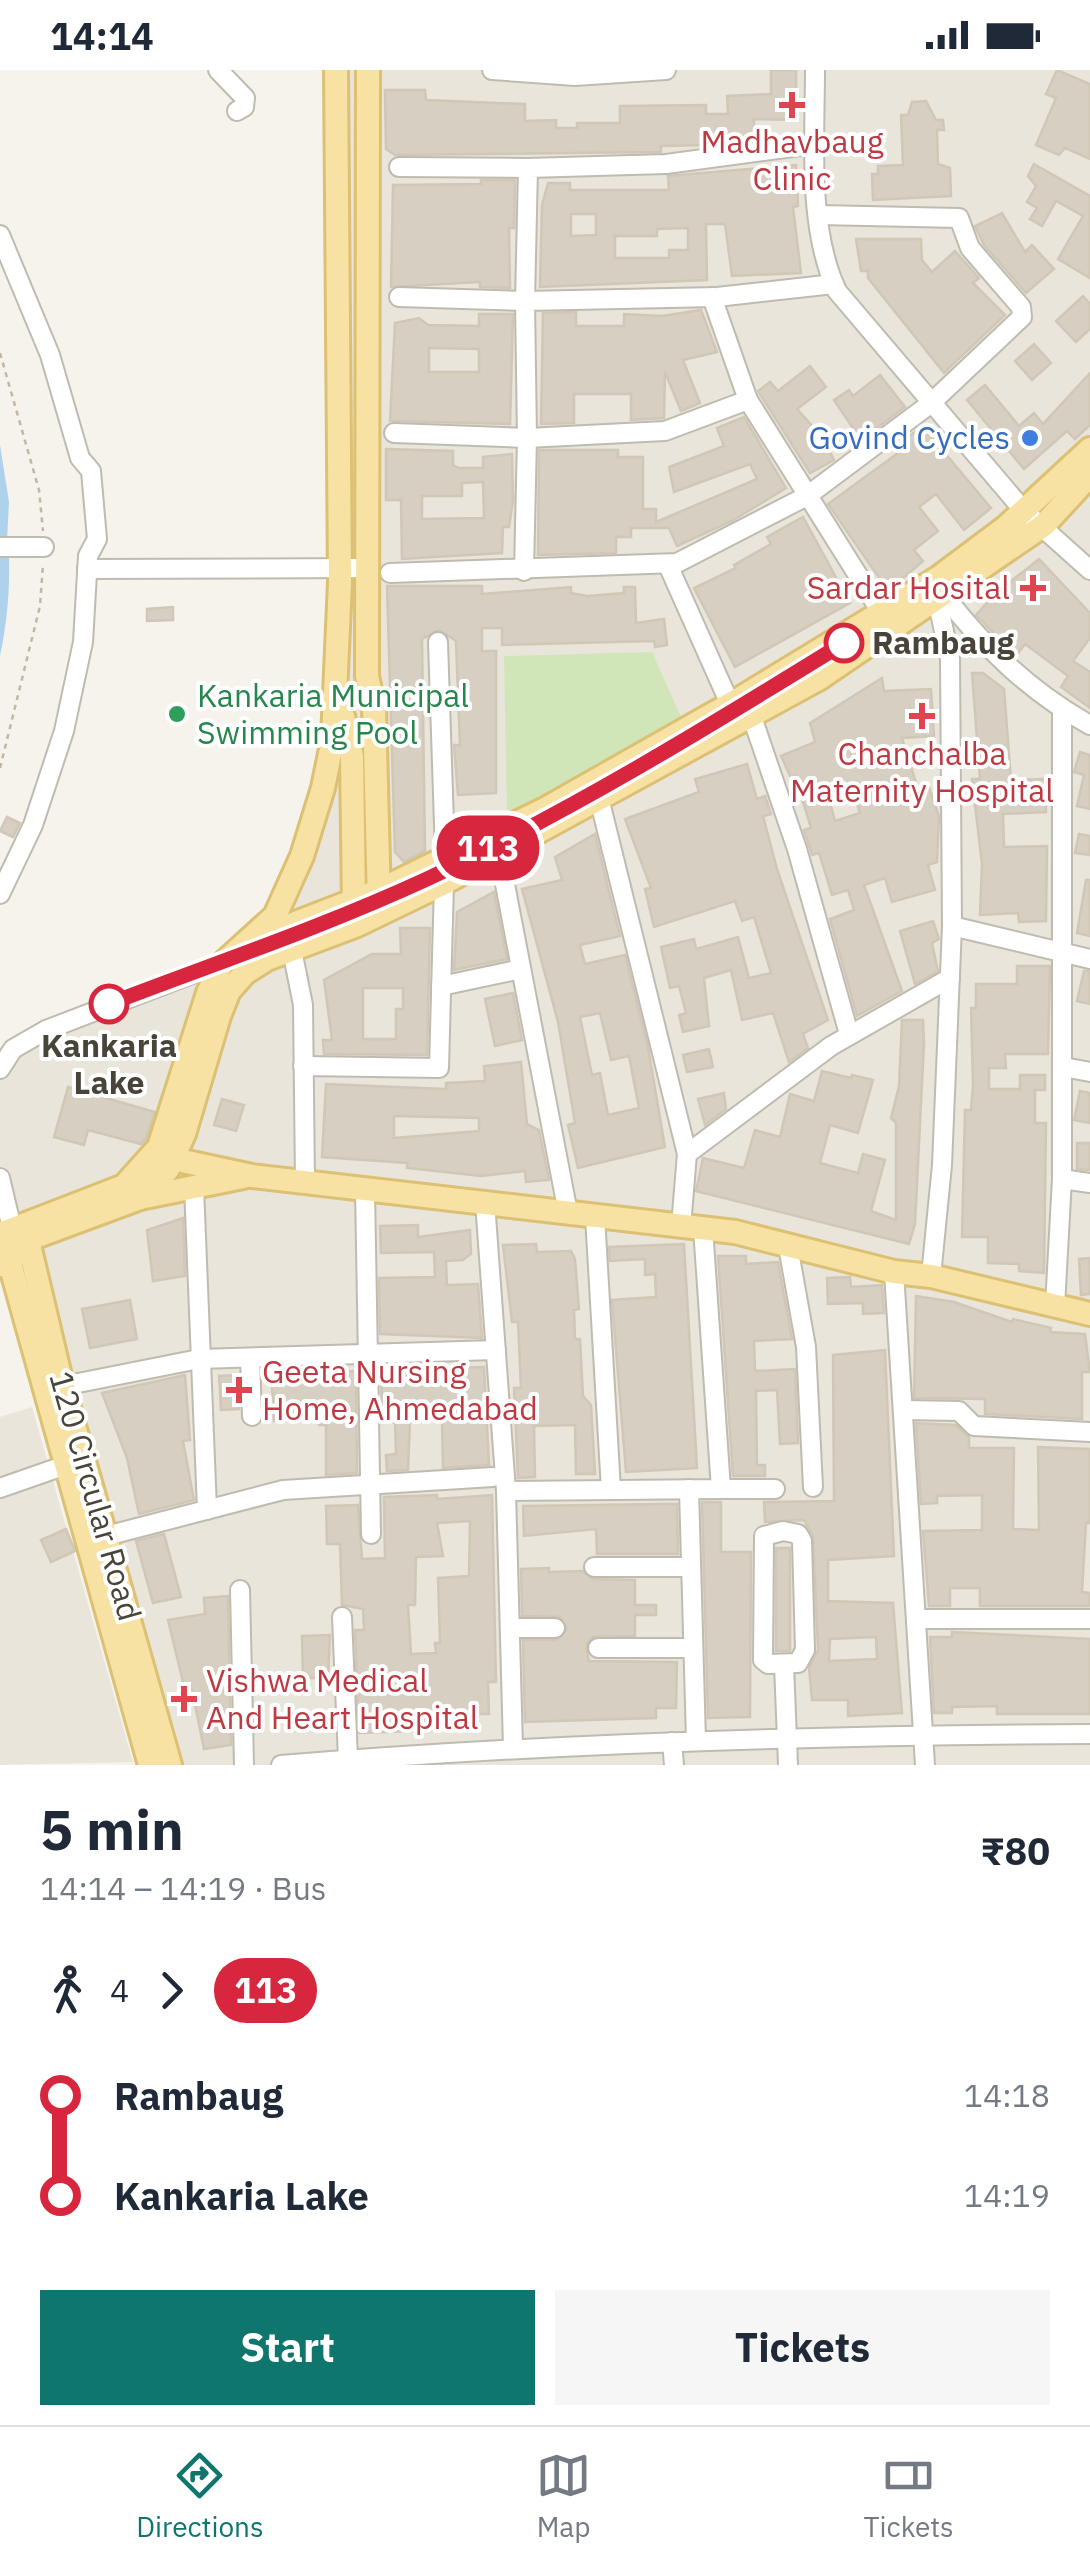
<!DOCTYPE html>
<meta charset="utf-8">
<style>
body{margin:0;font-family:"IBM Plex Sans",sans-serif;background:#f6f6f7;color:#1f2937;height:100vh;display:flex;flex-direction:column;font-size:38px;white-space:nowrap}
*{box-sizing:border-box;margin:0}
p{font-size:32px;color:#747a83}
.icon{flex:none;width:55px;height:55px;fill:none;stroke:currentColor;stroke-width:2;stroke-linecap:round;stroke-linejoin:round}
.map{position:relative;height:1695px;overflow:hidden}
.drawer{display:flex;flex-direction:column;background:#fff;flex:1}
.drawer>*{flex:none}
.badge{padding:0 20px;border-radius:32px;font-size:35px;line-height:65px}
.map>.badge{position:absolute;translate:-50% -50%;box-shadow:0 0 0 5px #fff}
.legs{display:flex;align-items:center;gap:15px;height:110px;padding:0 40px;font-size:32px}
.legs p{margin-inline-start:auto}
.overview{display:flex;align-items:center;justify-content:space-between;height:170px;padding:0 40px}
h1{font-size:55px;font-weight:700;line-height:75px}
.primary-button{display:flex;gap:20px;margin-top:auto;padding:20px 40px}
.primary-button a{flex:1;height:115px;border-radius:0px;background:#0f766e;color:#fff;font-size:40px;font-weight:700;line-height:115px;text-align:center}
.primary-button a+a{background:#f6f6f7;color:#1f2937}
ul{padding:0 40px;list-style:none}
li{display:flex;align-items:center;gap:35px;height:100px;font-size:38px}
li i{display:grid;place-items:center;width:15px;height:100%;margin:0 12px;background:currentColor}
li i::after{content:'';width:25px;height:25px;margin:-12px;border:8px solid;border-radius:50%;background:#fff}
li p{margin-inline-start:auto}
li:first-child i{background:linear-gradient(#0000 50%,currentColor 0)}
li:last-child i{background:linear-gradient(currentColor 50%,#0000 0)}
.status{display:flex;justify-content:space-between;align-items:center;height:70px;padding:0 50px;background:#fff;direction:ltr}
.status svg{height:28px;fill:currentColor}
.tab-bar{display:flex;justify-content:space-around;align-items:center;height:140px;border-top:2px solid #e0e1e3;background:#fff;font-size:28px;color:#747a83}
.tab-bar a{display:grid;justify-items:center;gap:5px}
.tab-bar .on{color:#0f766e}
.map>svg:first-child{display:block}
</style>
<div class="status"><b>14:14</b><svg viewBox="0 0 49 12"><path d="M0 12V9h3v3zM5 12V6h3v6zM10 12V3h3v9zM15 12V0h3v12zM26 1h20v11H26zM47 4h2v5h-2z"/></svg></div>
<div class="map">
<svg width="1090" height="1695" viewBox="0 0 1090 1695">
<rect width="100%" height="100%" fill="#f5f3ec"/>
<!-- residential -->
<g fill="#e9e5db">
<polygon points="336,0 1090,0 1090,1695 160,1695 0,1124 0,999 13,979 187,904 275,846 333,669"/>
<polygon points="32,1337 133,1692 0,1695 0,1347"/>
</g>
<!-- green -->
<polygon fill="#d0e6b9" points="652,582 682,649 507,749 504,586"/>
<!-- water -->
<g fill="#aed1ec">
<polygon points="0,375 9,432 7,470 0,470"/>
<path d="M0,486H9C10,521 7,552 0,586Z"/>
</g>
<!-- building -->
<g fill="#d6cfc2" stroke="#d0c7b6" stroke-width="2.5" fill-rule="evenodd">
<polygon points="771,0 796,0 796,50 754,49 754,66 706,67 706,75 661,76 661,82 395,85 386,79 385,20 425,20 426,30 525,34 525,51 556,50 556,58 577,58 577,53 620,53 620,36 706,35 706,44 728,44 727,26 771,24"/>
<polygon points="1057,0 1090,14 1090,89 1065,78 1059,85 1036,75 1056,28 1046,24"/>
<polygon points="926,31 936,50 943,50 944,60 937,60 938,94 950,98 951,126 873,130 872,104 878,104 878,96 903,95 901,45 908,45 912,32"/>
<polygon points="1034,94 1090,126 1090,208 1058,189 1083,146 1056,131 1042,156 1030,149 1037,138 1027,132 1036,116 1028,106"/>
<path d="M796,95L798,136L793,137L801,203L732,206L725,154H706L707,210L540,217L542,135L548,113H570V120H669L668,106ZM571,144H596V165L571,166ZM688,158V180H669V188H615V166H657V159Z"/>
<polygon points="481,110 515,110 514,158 509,158 510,218 480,217 480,212 391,217 393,115 481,114"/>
<polygon points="1002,143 1025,182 1032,175 1054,199 1026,223 984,175 975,156"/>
<polygon points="856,169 921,169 922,190 932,202 955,181 979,208 973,213 1005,245 944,303 868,208 868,201 861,201"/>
<polygon points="1083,226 1090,234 1090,259 1076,272 1056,251"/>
<polygon points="701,240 717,282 683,290 700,333 681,341 665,302 664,348 631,350 631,324 574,324 574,353 541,354 543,243 576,242 576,256 624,256 624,244 662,246"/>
<path d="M479,244H513L510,354L390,351L395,253L419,248L428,255L479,256ZM429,278L479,279V302H429Z"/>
<polygon points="1034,274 1051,293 1032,310 1015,291"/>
<polygon points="810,296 826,317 797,339 823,368 834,390 810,403 758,321 770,312 778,321"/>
<polygon points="1090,303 1090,355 1075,369 1067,361 1024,399 967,330 985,315 1019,356 1034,343 1043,354"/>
<polygon points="880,305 905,337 861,370 834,330 849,320 853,326"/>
<polygon points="744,347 786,418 732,451 677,476 669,458 631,458 631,467 616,467 616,483 538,485 539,380 618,380 618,387 643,387 643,439 656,439 656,452 757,409 750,394 674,422 669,397 724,376 717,358"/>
<polygon points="923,357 991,438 964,460 936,424 919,437 938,461 914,480 923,491 888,521 828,434 898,383 906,373 903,370"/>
<path d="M386,379L453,381V395L459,398H483V387L512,384L513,431L509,457H503L502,483L402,489L401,430H386ZM483,412L484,448L422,449V426H462V413Z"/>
<polygon points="803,447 850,533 735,597 694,518 736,498 734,495 771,474 767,467"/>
<polygon points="1039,489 1090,543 1090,568 1073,591 1090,602 1090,638 1061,617 1068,606 1025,574 1016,586 976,545 995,524"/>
<polygon points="387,516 482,516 482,524 571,517 571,523 587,526 624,523 624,517 635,517 636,553 664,549 667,575 655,577 654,571 502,575 502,558 482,558 482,581 496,581 496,723 458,725 454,675 460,675 456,571 439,560 422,569 425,781 404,792 395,782"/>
<polygon points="173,537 173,550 147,551 147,539"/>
<polygon points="972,603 983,603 1004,619 1011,710 1045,709 1046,742 1003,744 1004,777 1047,776 1046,851 1019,852 1018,843 980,845 982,794 972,709 980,709"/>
<path d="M882,608L884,621L931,619L934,666L902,668L918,719L928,715L939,746L937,792L928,795L935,820L892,832L885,808L864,815L902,921L857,946L830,849L854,840L848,820L832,825L819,783L812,785L804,760L811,758L795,706L791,708L781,686L815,672L810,653ZM852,718L860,743L835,751L828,725Z"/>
<polygon points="1080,682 1090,685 1090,739 1077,736 1084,705 1074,702"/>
<polygon points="747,694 757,729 765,726 771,744 763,746 777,799 828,950 803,964 808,978 789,992 773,943 742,950 731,900 704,908 709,956 683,962 679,945 686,943 679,916 670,918 661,877 694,869 696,879 738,867 749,908 771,903 754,847 742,851 735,831 654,857 645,819 651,818 625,749 699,722 695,709"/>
<polygon points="7,747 20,753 13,767 0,761"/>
<path d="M595,764L620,866L580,875L585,894L625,885L648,977L665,1077L578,1098L568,1055L575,1053L558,952L522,819L562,810L555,787ZM600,943L611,990L629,986L639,1038L608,1045L600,1003L592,1005L580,947Z"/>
<polygon points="1079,764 1090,766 1090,785 1075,783"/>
<polygon points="1086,810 1090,810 1090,866 1077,863"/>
<polygon points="494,822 507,889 454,900 457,842"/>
<polygon points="933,851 939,869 932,873 938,901 915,914 900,861"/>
<path d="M400,858H430L427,985L324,984L323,970H332L324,910L372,884H401ZM363,918H403V939H396V969H363Z"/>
<polygon points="1017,896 1050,896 1048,984 1005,984 1006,998 989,998 989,1019 1020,1019 1020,1005 1045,1005 1045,1020 1035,1020 1035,1053 1046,1053 1044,1203 1019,1201 1019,1194 988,1193 988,1167 962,1167 965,1040 971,1040 973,1015 971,938 976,938 976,914 1017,914"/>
<polygon points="1084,901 1090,901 1090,934 1077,931"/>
<polygon points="513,923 522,970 495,976 485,929"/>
<polygon points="902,950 923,950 924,973 915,1154 909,1174 696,1121 703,1088 744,1098 755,1060 780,1067 790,1024 814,1031 822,1001 851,1008 852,1005 873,1010 858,1063 830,1055 820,1093 858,1103 863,1084 885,1090 871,1141 896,1150 896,1053 891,1048 899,1016"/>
<polygon points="709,979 713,997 687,1002 683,985"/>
<path d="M521,992L527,1054L539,1060L549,1110L526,1112L525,1101L481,1106L407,1098V1093L322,1087L326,1014L446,1019V1013L485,1011L484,996ZM394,1046L479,1048V1061L394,1068Z"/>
<polygon points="68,1017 155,1042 146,1069 141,1074 88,1060 84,1075 54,1067"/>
<polygon points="1080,1021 1090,1023 1090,1053 1074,1050"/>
<polygon points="724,1023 726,1039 705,1055 698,1029"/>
<polygon points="222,1029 244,1035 236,1061 214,1055"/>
<polygon points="1077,1073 1090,1073 1090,1100 1077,1099"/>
<polygon points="183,1148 185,1206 153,1211 147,1160"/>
<polygon points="418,1155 418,1167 470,1160 471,1184 463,1190 446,1191 447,1215 478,1214 482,1268 380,1264 379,1208 435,1207 434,1182 381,1183 380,1156"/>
<polygon points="536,1174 537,1182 571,1181 575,1189 579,1239 574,1240 575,1269 580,1269 583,1326 591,1335 595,1404 576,1404 575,1355 534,1356 535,1407 518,1408 514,1318 521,1318 518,1252 512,1252 503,1175"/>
<polygon points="684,1174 697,1398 626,1402 612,1230 656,1227 655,1204 645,1205 645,1189 610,1191 609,1177"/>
<polygon points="718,1186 746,1186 746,1194 778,1192 792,1269 754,1271 755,1301 795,1299 798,1373 780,1374 777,1320 756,1321 757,1395 765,1395 765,1406 733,1406"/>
<polygon points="1090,1188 1090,1224 1081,1225 1079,1189"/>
<polygon points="850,1207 851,1217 882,1215 884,1243 863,1244 863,1233 828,1234 827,1208"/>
<polygon points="916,1226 954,1232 1012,1252 1013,1249 1051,1258 1050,1262 1085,1264 1090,1302 1082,1302 1082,1349 985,1344 985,1329 914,1328"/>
<polygon points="130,1230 137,1269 90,1278 82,1239"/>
<path d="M885,1280L894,1486L828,1490V1531L893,1533L902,1643L848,1646V1630H812L809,1598L818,1580L813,1466L804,1450L765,1452L764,1432L834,1431L833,1285ZM876,1567L877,1589L829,1591L830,1569Z"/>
<polygon points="484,1297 489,1395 443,1398 442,1350 410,1352 408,1400 387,1401 386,1385 396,1384 395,1352 382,1353 381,1299"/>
<polygon points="314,1298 314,1302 356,1301 357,1403 326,1405 326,1355 319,1355 319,1349 274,1351 271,1299"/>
<polygon points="185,1305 190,1370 183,1371 194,1430 139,1444 127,1388 102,1323"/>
<polygon points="238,1305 239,1339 221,1340 219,1306"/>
<polygon points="916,1353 956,1355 969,1367 969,1378 1014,1378 1013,1459 1039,1460 1038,1377 1090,1379 1090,1453 1086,1453 1082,1522 1090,1523 1090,1536 980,1536 980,1518 950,1518 950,1536 929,1536 923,1461 982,1460 982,1425 937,1426 937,1433 921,1434"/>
<path d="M437,1425V1429L492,1425L496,1612H488L489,1644H464V1659L359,1663L355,1560H364L363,1539L342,1535L340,1474H327L326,1436L358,1435L362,1489L385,1488L384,1427ZM470,1451L469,1506L438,1508L440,1573H435L436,1583L411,1584L408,1535H415L416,1487L443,1486L437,1453Z"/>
<polygon points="702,1432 721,1432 721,1482 751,1482 750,1647 708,1648"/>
<polygon points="660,1434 677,1434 678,1484 597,1484 596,1459 524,1466 523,1436"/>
<polygon points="66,1459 75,1481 51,1492 41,1470"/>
<polygon points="164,1464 181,1527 153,1533 136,1471"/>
<rect x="776" y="1478" width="14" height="103"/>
<polygon points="549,1498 549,1502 583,1501 593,1509 635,1510 635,1535 656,1535 656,1545 635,1545 635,1566 593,1567 587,1573 587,1583 589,1591 677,1592 676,1638 656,1638 656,1648 525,1652 523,1570 556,1570 567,1559 560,1547 522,1546 521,1499"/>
<polygon points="228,1526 231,1675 204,1679 192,1620 185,1620 168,1550 205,1544 204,1528"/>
<polygon points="952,1562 1090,1569 1090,1644 997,1644 997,1636 952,1637 952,1643 934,1643 930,1567 952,1567"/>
<polygon points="330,1565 328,1608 303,1608 302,1566"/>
</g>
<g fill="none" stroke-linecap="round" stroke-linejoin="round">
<!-- minor casing -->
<g stroke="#c0bbaf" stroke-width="22">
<g id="minor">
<polyline points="218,0 245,28 244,37 237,41"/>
<polyline points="492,0 575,6 666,0"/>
<path d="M815,0C815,70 807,157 837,221L1024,441L1090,500"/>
<polyline points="399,97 528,98"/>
<polyline points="0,165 50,285 80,388 91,401 97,469 88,486 83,572 64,661 33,755 0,824"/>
<polyline points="399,227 525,231 528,98 666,94 816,74"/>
<polyline points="748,330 881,542"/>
<polyline points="394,363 527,368 525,231 717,227 834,214"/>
<polyline points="0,477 44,477"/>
<polyline points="668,495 730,634"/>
<polyline points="87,499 367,498"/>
<polyline points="524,501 527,368 665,361 748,330 712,227"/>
<polyline points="390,503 677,493 807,426 930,334 1022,247 1021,237 970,178 959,148 819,145"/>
<path d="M943,524C984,577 1030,622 1090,655"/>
<polyline points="438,572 445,785"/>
<polyline points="751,644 797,779 849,964"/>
<polyline points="599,728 687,1084"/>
<polyline points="499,783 568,1143"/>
<polyline points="952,856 1090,889"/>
<polyline points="292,880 303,935 305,1112"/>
<polyline points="441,916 521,899"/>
<polyline points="303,996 439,998 444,813"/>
<polyline points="1063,997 1090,1002"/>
<polyline points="0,999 13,979 46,960 333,850"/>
<polyline points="0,1108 15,1171"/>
<polyline points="1062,1109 1090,1113"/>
<polyline points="194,1117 207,1440"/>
<polyline points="365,1119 371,1464"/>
<polyline points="485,1132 506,1421 721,1419 703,1158"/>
<polyline points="595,1146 611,1420"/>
<polyline points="681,1156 687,1084 831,976 950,908"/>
<polyline points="788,1176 806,1277 813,1417"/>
<polyline points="894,1202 925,1695"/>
<polyline points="931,1206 942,1095 952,856 950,589 937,529"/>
<polyline points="1055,1236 1062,1109 1062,640"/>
<polyline points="250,1288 252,1346"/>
<polyline points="63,1316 199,1289 496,1280"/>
<polyline points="903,1340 959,1341 974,1356 1090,1362"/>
<polyline points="0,1418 66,1395"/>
<polyline points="689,1419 696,1671"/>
<polyline points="721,1419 775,1419"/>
<polyline points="506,1421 513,1677"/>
<polygon points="783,1461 798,1464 802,1471 805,1580 798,1593 768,1594 763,1590 764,1466"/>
<polyline points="106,1466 283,1420 493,1407"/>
<polyline points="594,1497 689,1497"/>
<polyline points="240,1520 244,1695"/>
<polyline points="342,1547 348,1689"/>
<polyline points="916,1549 1090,1549"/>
<polyline points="511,1558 555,1558"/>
<polyline points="598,1578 690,1578"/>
<polyline points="784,1595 788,1695"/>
<polyline points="672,1672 674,1695"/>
<path d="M281,1695C550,1673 820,1665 1090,1664"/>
</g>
</g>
<!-- major casing -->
<g stroke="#dcc073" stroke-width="28">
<g id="major">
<polyline points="368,0 367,606 374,638 379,831"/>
<polyline points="343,646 352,687 354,838"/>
<polyline points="262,866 378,821 547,738 741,628 938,508 1006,457 1090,379"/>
<polyline points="162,1080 173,1089 252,1106 735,1162 894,1202 931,1206 1090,1244"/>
<polyline points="140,1128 243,1107"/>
<polyline points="25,1158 60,1306 170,1695"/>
<polyline points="0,1164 124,1116 159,1077 208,923 221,895 275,846 302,786 323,718 333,669 340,512 336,0"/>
<polyline points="7,1183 150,1695"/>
<polyline points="0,1195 10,1194 16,1174 140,1128 168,1099 184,1064 219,946 229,921 245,903 267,889 355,856 444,813 820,608 1044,455 1090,405"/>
</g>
</g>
<!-- path -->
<g stroke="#c1b7a2" stroke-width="2.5" stroke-dasharray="5 5" stroke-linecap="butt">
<polyline points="0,283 39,420 43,461"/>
<polyline points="0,698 40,536 43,494"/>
</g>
<!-- minor -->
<use href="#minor" stroke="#fff" stroke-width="18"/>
<!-- major -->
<use href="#major" stroke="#f7e2a3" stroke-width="22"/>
</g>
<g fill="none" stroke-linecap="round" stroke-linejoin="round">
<!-- line-1 casing -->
<g stroke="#fff" stroke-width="22">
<path id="line-1" d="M109,934C216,893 323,857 427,809C571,741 708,657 844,573"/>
</g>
<!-- line-1 -->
<use href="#line-1" stroke="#d7263d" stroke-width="15"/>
</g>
<!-- markers -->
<g fill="#e0444e" stroke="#fff" stroke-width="4">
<path d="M787 20h10v10h10v10h-10v10h-10v-10h-10v-10h10z"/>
<path d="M1028 503h10v10h10v10h-10v10h-10v-10h-10v-10h10z"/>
<path d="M917 631h10v10h10v10h-10v10h-10v-10h-10v-10h10z"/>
<path d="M234 1305h10v10h10v10h-10v10h-10v-10h-10v-10h10z"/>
<path d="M179 1614h10v10h10v10h-10v10h-10v-10h-10v-10h10z"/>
</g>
<circle fill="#3f7fe0" stroke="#fff" stroke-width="4" cx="1030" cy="368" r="10"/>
<g fill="#fff" stroke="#d7263d" stroke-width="5">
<circle cx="844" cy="573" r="18"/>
<circle cx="109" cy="934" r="18"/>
</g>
<circle fill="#2e9e5b" stroke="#fff" stroke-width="4" cx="177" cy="644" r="10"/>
<g text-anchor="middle" stroke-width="8" stroke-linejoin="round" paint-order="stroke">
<!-- health labels -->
<g font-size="32" fill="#be3a42" stroke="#fff">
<text x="792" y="83">Madhavbaug<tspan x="792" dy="37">Clinic</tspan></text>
<text x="1010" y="529" text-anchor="end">Sardar Hosital</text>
<text x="922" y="695">Chanchalba<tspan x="922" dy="37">Maternity Hospital</tspan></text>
<text x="262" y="1313" text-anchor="start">Geeta Nursing<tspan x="262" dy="37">Home, Ahmedabad</tspan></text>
<text x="206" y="1622" text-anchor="start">Vishwa Medical<tspan x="206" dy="37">And Heart Hospital</tspan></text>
</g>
<!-- shop labels -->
<g font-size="32" fill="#366cbe" stroke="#fff" text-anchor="end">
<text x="1010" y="379">Govind Cycles</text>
</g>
<!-- stop labels -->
<g font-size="32" font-weight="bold" fill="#49443a" stroke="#fff" text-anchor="start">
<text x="872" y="584">Rambaug</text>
<text x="109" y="987" text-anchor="middle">Kankaria<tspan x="109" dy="37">Lake</tspan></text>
</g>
<!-- leisure labels -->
<g font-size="32" fill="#27864d" stroke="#fff" text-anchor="start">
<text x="197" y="637">Kankaria Municipal<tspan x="197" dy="37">Swimming Pool</tspan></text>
</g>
<!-- street labels -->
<g font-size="32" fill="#49443a" stroke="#fff">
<text transform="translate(95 1426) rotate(74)" y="11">120 Circular Road</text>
</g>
</g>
</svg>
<b class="badge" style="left:488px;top:778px;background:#d7263d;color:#fff">113</b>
</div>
<section class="drawer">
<div class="overview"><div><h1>5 min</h1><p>14:14 – 14:19 · Bus</p></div><b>₹80</b></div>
<div class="legs"><svg class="icon" aria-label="walk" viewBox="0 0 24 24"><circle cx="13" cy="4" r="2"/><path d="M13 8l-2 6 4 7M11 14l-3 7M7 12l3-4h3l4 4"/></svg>4<svg class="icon" aria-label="forward" viewBox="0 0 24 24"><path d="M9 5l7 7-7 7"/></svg><b class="badge" style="background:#d7263d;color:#fff">113</b></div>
<ul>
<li><i style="color:#d7263d"></i><b>Rambaug</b><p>14:18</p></li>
<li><i style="color:#d7263d"></i><b>Kankaria Lake</b><p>14:19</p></li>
</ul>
<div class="primary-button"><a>Start</a><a>Tickets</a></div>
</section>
<nav class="tab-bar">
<a class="on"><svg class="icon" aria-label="directions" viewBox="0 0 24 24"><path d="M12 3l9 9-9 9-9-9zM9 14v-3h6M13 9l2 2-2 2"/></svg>Directions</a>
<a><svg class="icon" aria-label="map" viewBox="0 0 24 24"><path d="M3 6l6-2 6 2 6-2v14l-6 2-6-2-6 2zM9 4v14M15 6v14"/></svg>Map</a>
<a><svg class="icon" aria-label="tickets" viewBox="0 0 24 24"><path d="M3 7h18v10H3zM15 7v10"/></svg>Tickets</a>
</nav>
